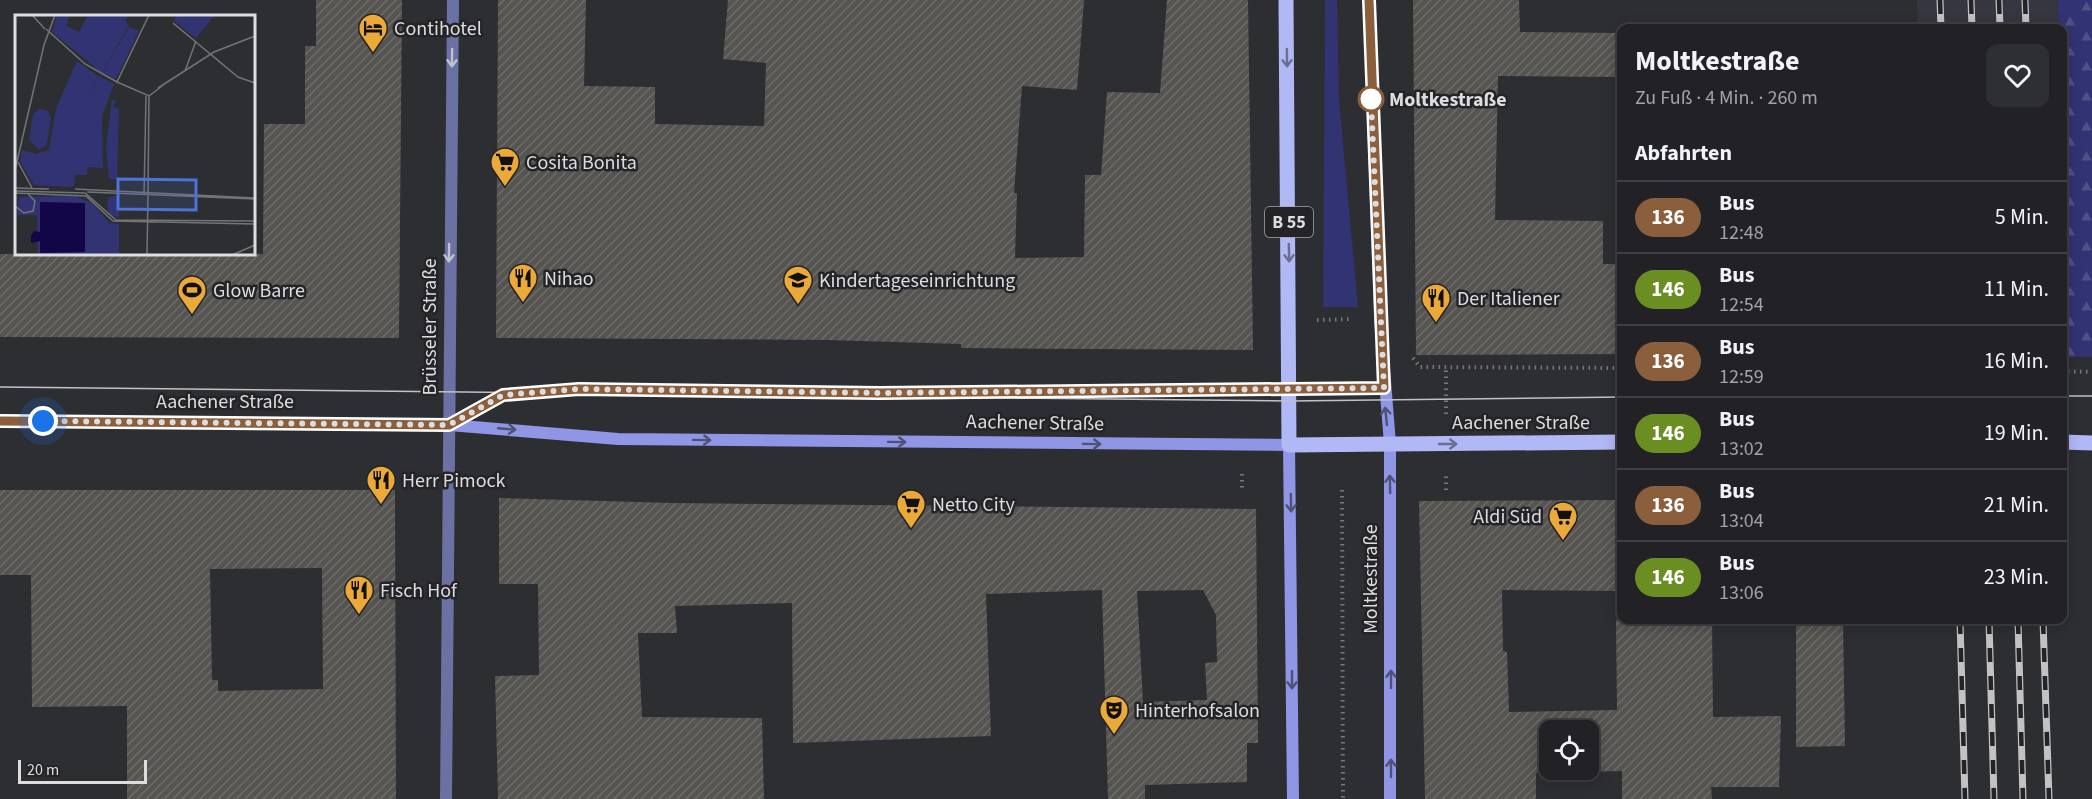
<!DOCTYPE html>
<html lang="de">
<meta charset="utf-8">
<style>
body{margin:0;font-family:"Source Sans 3",sans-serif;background:#2e2f32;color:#f1f3f6;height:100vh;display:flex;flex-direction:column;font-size:22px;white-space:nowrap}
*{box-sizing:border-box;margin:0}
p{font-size:20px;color:#a2a4a7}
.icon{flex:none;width:33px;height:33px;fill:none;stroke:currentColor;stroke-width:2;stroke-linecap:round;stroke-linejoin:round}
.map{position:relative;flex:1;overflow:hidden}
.drawer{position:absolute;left:1617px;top:24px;width:450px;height:600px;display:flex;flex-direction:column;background:#222226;border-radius:12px;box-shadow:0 3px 15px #0003,0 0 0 2px #3f3f43}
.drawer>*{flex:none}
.badge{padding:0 12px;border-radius:20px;font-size:21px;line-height:39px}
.tools{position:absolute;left:1539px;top:720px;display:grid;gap:12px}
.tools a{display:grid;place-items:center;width:60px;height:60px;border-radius:12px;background:#222226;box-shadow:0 3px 15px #0003,0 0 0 2px #3f3f43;font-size:30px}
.scale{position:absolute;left:18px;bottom:15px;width:129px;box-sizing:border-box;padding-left:6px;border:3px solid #dddde0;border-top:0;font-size:16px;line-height:21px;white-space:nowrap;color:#dddde0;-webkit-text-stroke:4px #242428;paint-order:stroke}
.you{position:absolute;width:30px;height:30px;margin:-15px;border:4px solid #fff;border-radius:50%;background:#1a73e8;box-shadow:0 0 0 9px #1a73e833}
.map>.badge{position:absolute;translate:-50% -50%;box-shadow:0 0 0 3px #fff}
h2{padding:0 18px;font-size:22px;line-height:54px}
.round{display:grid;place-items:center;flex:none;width:63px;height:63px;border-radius:12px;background:#2e2f32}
.summary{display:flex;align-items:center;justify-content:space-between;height:102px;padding:0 18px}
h1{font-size:28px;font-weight:700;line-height:45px}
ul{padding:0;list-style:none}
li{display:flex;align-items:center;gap:18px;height:72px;padding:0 18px;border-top:2px solid #3f3f43}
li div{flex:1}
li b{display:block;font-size:22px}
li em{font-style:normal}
li .badge{min-width:66px;font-weight:700;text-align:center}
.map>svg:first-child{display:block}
</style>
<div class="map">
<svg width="2092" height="799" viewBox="0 0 2092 799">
<defs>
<pattern id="forest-firs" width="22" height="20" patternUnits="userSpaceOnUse" patternTransform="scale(1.5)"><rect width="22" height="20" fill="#323372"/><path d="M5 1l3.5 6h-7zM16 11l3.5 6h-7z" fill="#4f5086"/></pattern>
<pattern id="building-hatch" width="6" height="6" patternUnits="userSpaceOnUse" patternTransform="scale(1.5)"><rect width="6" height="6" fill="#565450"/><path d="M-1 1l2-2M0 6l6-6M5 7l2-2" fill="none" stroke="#6e6c69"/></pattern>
</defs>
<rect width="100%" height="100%" fill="#2d2e32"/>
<!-- built -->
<g fill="#353640">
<polygon points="1917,0 2058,0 2059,28 1918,28"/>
<polygon points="2062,156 2066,305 2063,320 2062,320"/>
</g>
<!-- green -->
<polygon fill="#323372" points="1325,0 1337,0 1339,99 1358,307 1323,307"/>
<!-- forest -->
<polygon fill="url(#forest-firs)" points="2058,0 2092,0 2092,357 2063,357 2063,320 2066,305 2062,28 2059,28"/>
<!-- building -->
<g fill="url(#building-hatch)" fill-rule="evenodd">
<polygon points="316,0 402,0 399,338 0,337 0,254 263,254 264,124 305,124 305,46 316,46"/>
<polygon points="498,0 586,0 584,86 655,87 655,124 764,126 766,63 723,59 728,0 1084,0 1077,90 1022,86 1014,193 1017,193 1015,258 1084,257 1085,175 1101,175 1107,92 1160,93 1167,0 1248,0 1253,350 961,348 961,344 827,340 496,338"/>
<polygon points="1413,0 1519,0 1520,32 1622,33 1622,77 1498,76 1495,220 1603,221 1603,264 1622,264 1622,354 1416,355"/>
<path d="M0,490H395L396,799H127V706L32,707L31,575H0ZM322,568L323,689L218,691V680H212L210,569Z"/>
<path d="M499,498L673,503L1256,509L1258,743H1247V782L1145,785V799H1108L1102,590L986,594L991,736L793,743L792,603L675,606L677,633H638L642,717L762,718L764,799H498L495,676L539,675L538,584H499ZM1203,590L1216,615L1217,662L1205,663L1207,700L1143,702L1137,591Z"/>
<path d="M1622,500V591L1502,590L1503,651L1507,652L1509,712L1617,710L1616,620H1712L1713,717L1781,716L1779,787H1711L1712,799H1622V771L1536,773V799H1425L1419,501ZM1550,730H1588V770H1550Z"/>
<polygon points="1796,620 1843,620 1845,746 1796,747"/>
</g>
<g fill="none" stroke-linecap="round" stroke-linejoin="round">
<!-- path -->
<g stroke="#78787c" stroke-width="4" stroke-dasharray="1.5 4.5" stroke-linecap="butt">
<polyline points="1317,320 1352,319"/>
<polyline points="1413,358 1420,367 1622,368"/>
<polyline points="2062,371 2092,372"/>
<polyline points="1446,414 1446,367"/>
<polyline points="1242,474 1242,488"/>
<polyline points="1342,490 1343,799"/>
<polyline points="1446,490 1446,473"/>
</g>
<!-- lane -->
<polyline stroke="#6c71a3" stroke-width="12" points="449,425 503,395 579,389 879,393 1384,388"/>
<!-- street -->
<path stroke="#6c71a3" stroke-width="12" d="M446,799C450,533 449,266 453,0"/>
<!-- secondary -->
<g stroke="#8f96e6" stroke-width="12">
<polyline points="1369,0 1380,318 1390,444 1390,799"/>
<polyline points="0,421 449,425 618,439 1289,445 1293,799"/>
</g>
<!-- primary -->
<g stroke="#b1b8f6" stroke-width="15">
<polyline points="1286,0 1289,445 1622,442"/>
<polyline points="2062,442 2092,443"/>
</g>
<!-- tram -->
<g stroke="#c2c2c5" stroke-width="1.5">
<polyline points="0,387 1290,401 1622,397"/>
<polyline points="2062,396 2092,396"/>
</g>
<!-- rail casing -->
<g stroke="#c2c2c5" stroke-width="7">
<g id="rail">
<polyline points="1940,0 1941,28"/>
<polyline points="1971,0 1972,28"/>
<polyline points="1999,0 2000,28"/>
<polyline points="2025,0 2026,28"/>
<polyline points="1960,620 1965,799"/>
<polyline points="1989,620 1994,799"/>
<polyline points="2018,620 2023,799"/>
<polyline points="2043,620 2049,799"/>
</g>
</g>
<!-- rail -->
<use href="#rail" stroke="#242428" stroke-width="4.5" stroke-dasharray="14" stroke-linecap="butt"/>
</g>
<!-- one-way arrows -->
<defs><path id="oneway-shaft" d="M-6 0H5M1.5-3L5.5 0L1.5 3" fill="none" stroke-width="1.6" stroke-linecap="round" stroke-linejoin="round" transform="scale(1.5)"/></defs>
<g stroke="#c1c2d1">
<use href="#oneway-shaft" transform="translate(452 58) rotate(91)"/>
<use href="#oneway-shaft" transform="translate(449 253) rotate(91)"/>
</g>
<g stroke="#6a6e8f">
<use href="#oneway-shaft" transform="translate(1287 58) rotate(89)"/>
<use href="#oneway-shaft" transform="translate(1289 253) rotate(89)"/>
<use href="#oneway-shaft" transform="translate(1448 444)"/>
</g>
<g stroke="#4f5274">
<use href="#oneway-shaft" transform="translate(1386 416) rotate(-96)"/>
<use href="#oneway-shaft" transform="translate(507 429) rotate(5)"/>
<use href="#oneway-shaft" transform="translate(702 440) rotate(1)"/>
<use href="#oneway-shaft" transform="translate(897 442) rotate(1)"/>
<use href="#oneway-shaft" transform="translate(1092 444) rotate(1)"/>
<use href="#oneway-shaft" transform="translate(1390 484) rotate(-91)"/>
<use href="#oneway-shaft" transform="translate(1291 503) rotate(89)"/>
<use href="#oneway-shaft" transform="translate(1391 679) rotate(-90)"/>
<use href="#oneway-shaft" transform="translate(1292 680) rotate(90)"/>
<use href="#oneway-shaft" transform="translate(1391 768) rotate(-90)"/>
</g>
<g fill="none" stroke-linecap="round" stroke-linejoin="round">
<!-- line casing -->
<g stroke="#fff" stroke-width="14">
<polyline id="line" points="0,421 449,425 503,395 579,389 879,393 1384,388 1369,0"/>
</g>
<!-- line -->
<use href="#line" stroke="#8b5e3c" stroke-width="9"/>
<!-- walk -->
<polyline stroke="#dddde0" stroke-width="6" stroke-dasharray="0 10.8" points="43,421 449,425 503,395 579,389 879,393 1384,388 1371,99"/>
</g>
<!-- icons -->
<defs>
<g id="hotel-pin" transform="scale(1.5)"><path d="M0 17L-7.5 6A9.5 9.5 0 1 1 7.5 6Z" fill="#eba93a" stroke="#242428"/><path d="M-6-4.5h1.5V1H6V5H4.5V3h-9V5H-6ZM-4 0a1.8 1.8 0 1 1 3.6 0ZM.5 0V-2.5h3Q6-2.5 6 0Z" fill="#111"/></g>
<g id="supermarket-pin" transform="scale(1.5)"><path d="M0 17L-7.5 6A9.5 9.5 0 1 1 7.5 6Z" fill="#eba93a" stroke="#242428"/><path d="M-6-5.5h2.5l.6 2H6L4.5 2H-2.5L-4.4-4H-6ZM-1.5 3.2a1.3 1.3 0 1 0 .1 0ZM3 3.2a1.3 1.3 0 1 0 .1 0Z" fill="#111"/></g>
<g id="restaurant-pin" transform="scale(1.5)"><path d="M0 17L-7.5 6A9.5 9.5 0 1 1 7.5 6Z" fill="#eba93a" stroke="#242428"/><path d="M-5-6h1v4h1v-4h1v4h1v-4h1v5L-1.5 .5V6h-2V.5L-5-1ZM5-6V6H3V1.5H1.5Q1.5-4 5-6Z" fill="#111"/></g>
<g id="school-pin" transform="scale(1.5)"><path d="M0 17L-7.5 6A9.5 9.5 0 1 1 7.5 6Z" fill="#eba93a" stroke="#242428"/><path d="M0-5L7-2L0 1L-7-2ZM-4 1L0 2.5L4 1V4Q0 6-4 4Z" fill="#111"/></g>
<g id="stadium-pin" transform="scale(1.5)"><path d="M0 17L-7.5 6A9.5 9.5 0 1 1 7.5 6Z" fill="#eba93a" stroke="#242428"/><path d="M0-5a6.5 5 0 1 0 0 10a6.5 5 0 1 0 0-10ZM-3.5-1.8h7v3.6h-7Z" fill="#111"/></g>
<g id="theatre-pin" transform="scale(1.5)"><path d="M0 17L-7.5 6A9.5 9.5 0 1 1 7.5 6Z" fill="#eba93a" stroke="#242428"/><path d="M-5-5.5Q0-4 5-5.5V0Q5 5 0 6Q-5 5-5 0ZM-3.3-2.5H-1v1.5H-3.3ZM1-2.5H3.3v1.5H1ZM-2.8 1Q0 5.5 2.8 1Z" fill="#111"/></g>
</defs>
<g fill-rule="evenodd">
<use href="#hotel-pin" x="373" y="28"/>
<use href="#supermarket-pin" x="505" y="162"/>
<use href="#restaurant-pin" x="523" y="278"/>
<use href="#school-pin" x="798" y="280"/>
<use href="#stadium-pin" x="192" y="290"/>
<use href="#restaurant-pin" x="1436" y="298"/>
<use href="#restaurant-pin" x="381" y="480"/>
<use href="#supermarket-pin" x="911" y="504"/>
<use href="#supermarket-pin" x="1563" y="516"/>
<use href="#restaurant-pin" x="359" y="590"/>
<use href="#theatre-pin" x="1114" y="710"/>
</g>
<!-- markers -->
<circle fill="#fff" stroke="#8b5e3c" stroke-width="3" cx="1371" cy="99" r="12"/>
<g text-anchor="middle" stroke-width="5" stroke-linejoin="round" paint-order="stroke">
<!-- shield labels -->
<rect fill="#242428" stroke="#a6a6a9" stroke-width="1.5" x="1265" y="207" width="48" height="30" rx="4.5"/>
<g font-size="18" font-weight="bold" fill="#dddde0">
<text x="1289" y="228">B 55</text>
</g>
<!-- poi labels -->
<g font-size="20" fill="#dddde0" stroke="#242428" text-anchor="start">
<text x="394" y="35">Contihotel</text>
<text x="526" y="169">Cosita Bonita</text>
<text x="544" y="285">Nihao</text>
<text x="819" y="287">Kindertageseinrichtung</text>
<text x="213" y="297">Glow Barre</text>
<text x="1457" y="305">Der Italiener</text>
<text x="402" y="487">Herr Pimock</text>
<text x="932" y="511">Netto City</text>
<text x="1542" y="523" text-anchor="end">Aldi Süd</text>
<text x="380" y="597">Fisch Hof</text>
<text x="1135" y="717">Hinterhofsalon</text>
</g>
<!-- stop labels -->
<g font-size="20" font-weight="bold" fill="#dddde0" stroke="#242428" text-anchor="start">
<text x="1389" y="106">Moltkestraße</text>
</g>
<!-- street labels -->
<g font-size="20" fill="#dddde0" stroke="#242428">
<text transform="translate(429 327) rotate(-90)" y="7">Brüsseler Straße</text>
<text x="225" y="408">Aachener Straße</text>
<text transform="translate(1035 422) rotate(1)" y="7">Aachener Straße</text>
<text x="1521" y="429">Aachener Straße</text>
<text transform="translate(1370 579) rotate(-90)" y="7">Moltkestraße</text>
</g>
</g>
<!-- overview -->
<g transform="translate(15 15)">
<rect width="240" height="240" fill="#2d2e32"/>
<path d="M114,12L124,16L101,64L87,58ZM83,61L99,69L87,101L88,153L72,152V84ZM97,84L101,86L98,92L104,93L102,164H94L91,132ZM25,94L33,96L36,103L32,129L24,135L14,125L18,99Z" fill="#323372"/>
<path d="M104,180V203L94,199L92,188L94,182Z" fill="#323372"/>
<path d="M42,0H54L52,11L64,17L73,0H114L110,7L114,10L87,58L37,17ZM161,0H200L181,23L159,6ZM62,46L83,61L72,84V160H60L59,171L56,172L19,170L5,147L7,135L21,139L34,135L41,93ZM60,181L77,188L95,208L104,209V240H23L22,200H2L4,182Z" fill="#323372"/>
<path d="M25,187L70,188V237L25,238V226L16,228V221L19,216L25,217Z" fill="#120648"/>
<path fill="none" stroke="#737478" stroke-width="1.5" d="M17,0L30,14M158,8L223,62L240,68M31,14L70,49L102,67L134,81L147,71M170,56L181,26M102,67L134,0M143,73L199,37L240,21M3,147L17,173M0,155L29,30L40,0M240,162V209M0,173L34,174M60,174L240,183M0,176L70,178L101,205L240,206M72,177L240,184M0,178L71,181L98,206L240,209M133,178L134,81M129,180L131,81M0,191L9,198L18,196L20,186L12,178M132,240L133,178M217,240L240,230"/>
<path fill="#4d72da" fill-opacity="0.15" stroke="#4d72da" stroke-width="3" d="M103,164L181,165V195L103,194Z"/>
<rect width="240" height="240" fill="none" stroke="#dddde0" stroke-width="3"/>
</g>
</svg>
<div class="tools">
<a><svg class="icon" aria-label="locate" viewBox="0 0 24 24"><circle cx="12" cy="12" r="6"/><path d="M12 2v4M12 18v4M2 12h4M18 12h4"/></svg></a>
</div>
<div class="scale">20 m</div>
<div class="you" style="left:43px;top:421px"></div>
<section class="drawer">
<div class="summary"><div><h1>Moltkestraße</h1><p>Zu Fuß · 4 Min. · 260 m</p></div><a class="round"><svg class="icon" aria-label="heart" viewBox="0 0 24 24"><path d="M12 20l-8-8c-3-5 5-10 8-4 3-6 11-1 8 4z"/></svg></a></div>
<h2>Abfahrten</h2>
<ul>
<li><span class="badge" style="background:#8b5e3c;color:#fff">136</span><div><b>Bus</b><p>12:48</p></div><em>5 Min.</em></li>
<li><span class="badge" style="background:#6b8e23;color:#fff">146</span><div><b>Bus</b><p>12:54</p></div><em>11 Min.</em></li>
<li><span class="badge" style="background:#8b5e3c;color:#fff">136</span><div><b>Bus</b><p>12:59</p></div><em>16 Min.</em></li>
<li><span class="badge" style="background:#6b8e23;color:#fff">146</span><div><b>Bus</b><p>13:02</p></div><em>19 Min.</em></li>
<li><span class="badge" style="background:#8b5e3c;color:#fff">136</span><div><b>Bus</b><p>13:04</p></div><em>21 Min.</em></li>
<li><span class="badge" style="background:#6b8e23;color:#fff">146</span><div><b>Bus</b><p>13:06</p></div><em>23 Min.</em></li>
</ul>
</section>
</div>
